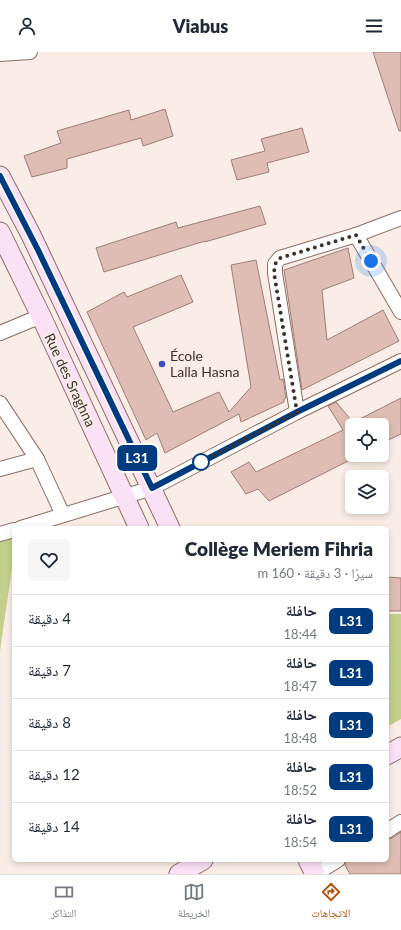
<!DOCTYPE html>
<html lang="ar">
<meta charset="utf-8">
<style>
body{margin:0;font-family:Lato,"Noto Naskh Arabic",sans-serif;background:#f6f6f7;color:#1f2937;direction:rtl;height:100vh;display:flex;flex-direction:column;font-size:15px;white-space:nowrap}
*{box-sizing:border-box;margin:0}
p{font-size:13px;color:#747a83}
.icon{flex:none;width:22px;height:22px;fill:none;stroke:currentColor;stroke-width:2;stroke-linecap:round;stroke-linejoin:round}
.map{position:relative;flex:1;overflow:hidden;direction:ltr}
.sheet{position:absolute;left:12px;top:474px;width:377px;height:336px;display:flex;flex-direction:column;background:#fff;border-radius:6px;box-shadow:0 2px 6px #0003;direction:rtl}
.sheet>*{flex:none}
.badge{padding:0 8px;border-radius:6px;font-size:14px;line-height:26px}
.buttons{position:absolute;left:345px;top:366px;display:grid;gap:8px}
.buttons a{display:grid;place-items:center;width:44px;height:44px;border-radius:6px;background:#fff;box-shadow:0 2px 6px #0003;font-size:20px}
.you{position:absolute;width:20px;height:20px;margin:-10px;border:3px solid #fff;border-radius:50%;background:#1a73e8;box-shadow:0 0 0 6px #1a73e833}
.map>.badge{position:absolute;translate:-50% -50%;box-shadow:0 0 0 2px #fff}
.round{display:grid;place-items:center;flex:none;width:42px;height:42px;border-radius:6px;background:#f6f6f7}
.summary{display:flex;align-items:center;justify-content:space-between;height:68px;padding:0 16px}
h1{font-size:19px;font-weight:800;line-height:30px}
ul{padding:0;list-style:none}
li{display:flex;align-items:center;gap:12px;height:52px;padding:0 16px;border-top:1px solid #e0e1e3}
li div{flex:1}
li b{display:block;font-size:15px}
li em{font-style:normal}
li .badge{min-width:44px;font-weight:700;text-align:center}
header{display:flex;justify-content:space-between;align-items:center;height:52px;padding:0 16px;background:#fff;font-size:18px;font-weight:800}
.dock{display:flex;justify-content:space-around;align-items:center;height:56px;border-top:1px solid #e0e1e3;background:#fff;font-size:11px;color:#747a83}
.dock a{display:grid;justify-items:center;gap:2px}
.dock .active{color:#b45309}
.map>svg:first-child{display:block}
</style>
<header><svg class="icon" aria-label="menu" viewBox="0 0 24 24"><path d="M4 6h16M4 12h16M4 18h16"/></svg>Viabus<svg class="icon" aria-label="person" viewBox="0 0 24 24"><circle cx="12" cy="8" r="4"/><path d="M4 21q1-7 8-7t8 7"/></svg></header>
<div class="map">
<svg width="401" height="822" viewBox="0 0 401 822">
<rect width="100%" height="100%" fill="#faede7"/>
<!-- grass -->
<g fill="#c2d08b">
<polygon points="14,486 14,502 0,599 0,490"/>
<polygon points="387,562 401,562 401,667 387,675"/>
</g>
<!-- building -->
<g fill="#dfbdb5" stroke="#9e7e77">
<polygon points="373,0 401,0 401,79 399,79"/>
<polygon points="165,57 173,84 143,94 141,86 67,107 67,116 32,125 24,104 61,91 57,79 129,58 131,68"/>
<polygon points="302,76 309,100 267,111 269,120 237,128 231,108 265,99 261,87"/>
<polygon points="260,154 266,172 205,190 205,189 104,220 96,196 176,170 178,176"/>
<polygon points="348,196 354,226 322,238 327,288 383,258 399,289 302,338 284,218"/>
<polygon points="256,208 280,328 283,327 286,346 284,347 284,350 241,370 239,362 165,401 157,381 146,388 87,260 124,240 127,245 181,223 193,250 133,275 173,360 219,340 229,360 251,335 231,213"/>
<polygon points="401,346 401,382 382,391 382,373 352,373 352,407 269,449 258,437 246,442 231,420 249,410 256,420 343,378 328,354 336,350 352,369 352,371"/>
<polygon points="387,525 401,526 401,559 387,559"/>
<polygon points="401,780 401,822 350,822 345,813 346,808 387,808 387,787 392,786"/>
</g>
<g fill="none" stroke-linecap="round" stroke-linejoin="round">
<!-- street casing -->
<g stroke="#8c6f63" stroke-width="16">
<g id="street">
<polyline points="0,2 30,0"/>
<polyline points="356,183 401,260"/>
<polyline points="0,281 41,264"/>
<polyline points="0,351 37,407 63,463"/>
<polyline points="297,360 275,221 275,212 280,206 356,183 401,166"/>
<polyline points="0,417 37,407"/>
<polyline points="21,476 152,436 297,360 401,309"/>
<polyline points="0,482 14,478"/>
<polyline points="387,779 401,770"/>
<polyline points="315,822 338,808"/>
</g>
</g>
<!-- secondary casing -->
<g stroke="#8c6f63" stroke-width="21">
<g id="secondary">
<polyline points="0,124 31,183 170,476"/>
<polyline points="0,180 41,264 139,476"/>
<polyline points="387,703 401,695"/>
<polyline points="308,808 315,822"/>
<polyline points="179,822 203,808"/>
</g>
</g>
<!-- street -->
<use href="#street" stroke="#fff" stroke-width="14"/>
<!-- secondary -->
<use href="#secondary" stroke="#fbe1f5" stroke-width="19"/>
</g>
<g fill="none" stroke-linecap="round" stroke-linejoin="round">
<!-- line casing -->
<g stroke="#fff" stroke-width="9">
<polyline id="line" points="0,124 38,198 152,436 297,360 401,309"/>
</g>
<!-- line -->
<use href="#line" stroke="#003b80" stroke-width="6"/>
<!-- walk -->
<polyline stroke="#3e312b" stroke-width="4" stroke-dasharray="0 7.2" points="201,410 297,360 274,221 275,212 280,206 356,183 371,209"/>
</g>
<!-- markers -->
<circle fill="#3c4abd" stroke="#faede7" stroke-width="1.5" cx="162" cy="312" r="4"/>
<circle fill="#fff" stroke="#003b80" stroke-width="2" cx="201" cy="410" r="8"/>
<g text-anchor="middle" stroke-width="4" stroke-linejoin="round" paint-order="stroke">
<!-- poi labels -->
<g font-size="14" fill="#3e312b" stroke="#faede7" text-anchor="start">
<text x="170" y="309">École<tspan x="170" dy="16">Lalla Hasna</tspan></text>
</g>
<!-- street labels -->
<g font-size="14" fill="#3e312b" stroke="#faede7">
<text transform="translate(70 328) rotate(65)" y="5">Rue des Sraghna</text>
</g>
</g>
</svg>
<div class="buttons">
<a><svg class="icon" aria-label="locate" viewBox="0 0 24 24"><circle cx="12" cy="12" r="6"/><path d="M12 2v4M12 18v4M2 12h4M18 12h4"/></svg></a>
<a><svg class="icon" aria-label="layers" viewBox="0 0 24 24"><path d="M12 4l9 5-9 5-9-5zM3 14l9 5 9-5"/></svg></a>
</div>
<div class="you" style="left:371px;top:209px"></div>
<b class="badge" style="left:137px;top:406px;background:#003b80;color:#fff">L31</b>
<section class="sheet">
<div class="summary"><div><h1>Collège Meriem Fihria</h1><p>سيرًا · 3 دقيقة · 160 m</p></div><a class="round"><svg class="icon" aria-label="heart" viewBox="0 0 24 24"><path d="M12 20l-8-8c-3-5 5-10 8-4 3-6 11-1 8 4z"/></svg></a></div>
<ul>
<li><span class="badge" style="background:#003b80;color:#fff">L31</span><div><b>حافلة</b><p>18:44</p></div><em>4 دقيقة</em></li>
<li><span class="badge" style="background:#003b80;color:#fff">L31</span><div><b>حافلة</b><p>18:47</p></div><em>7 دقيقة</em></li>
<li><span class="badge" style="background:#003b80;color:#fff">L31</span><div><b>حافلة</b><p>18:48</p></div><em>8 دقيقة</em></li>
<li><span class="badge" style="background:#003b80;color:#fff">L31</span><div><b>حافلة</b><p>18:52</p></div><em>12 دقيقة</em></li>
<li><span class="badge" style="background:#003b80;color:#fff">L31</span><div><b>حافلة</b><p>18:54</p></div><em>14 دقيقة</em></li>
</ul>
</section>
</div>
<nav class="dock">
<a class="active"><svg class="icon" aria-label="directions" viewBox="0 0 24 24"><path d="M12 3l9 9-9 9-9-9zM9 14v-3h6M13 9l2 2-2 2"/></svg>الاتجاهات</a>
<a><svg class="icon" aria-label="map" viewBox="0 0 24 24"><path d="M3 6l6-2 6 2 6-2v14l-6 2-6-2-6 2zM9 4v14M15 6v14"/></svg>الخريطة</a>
<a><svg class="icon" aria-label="tickets" viewBox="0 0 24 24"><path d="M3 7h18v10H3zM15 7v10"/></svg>التذاكر</a>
</nav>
